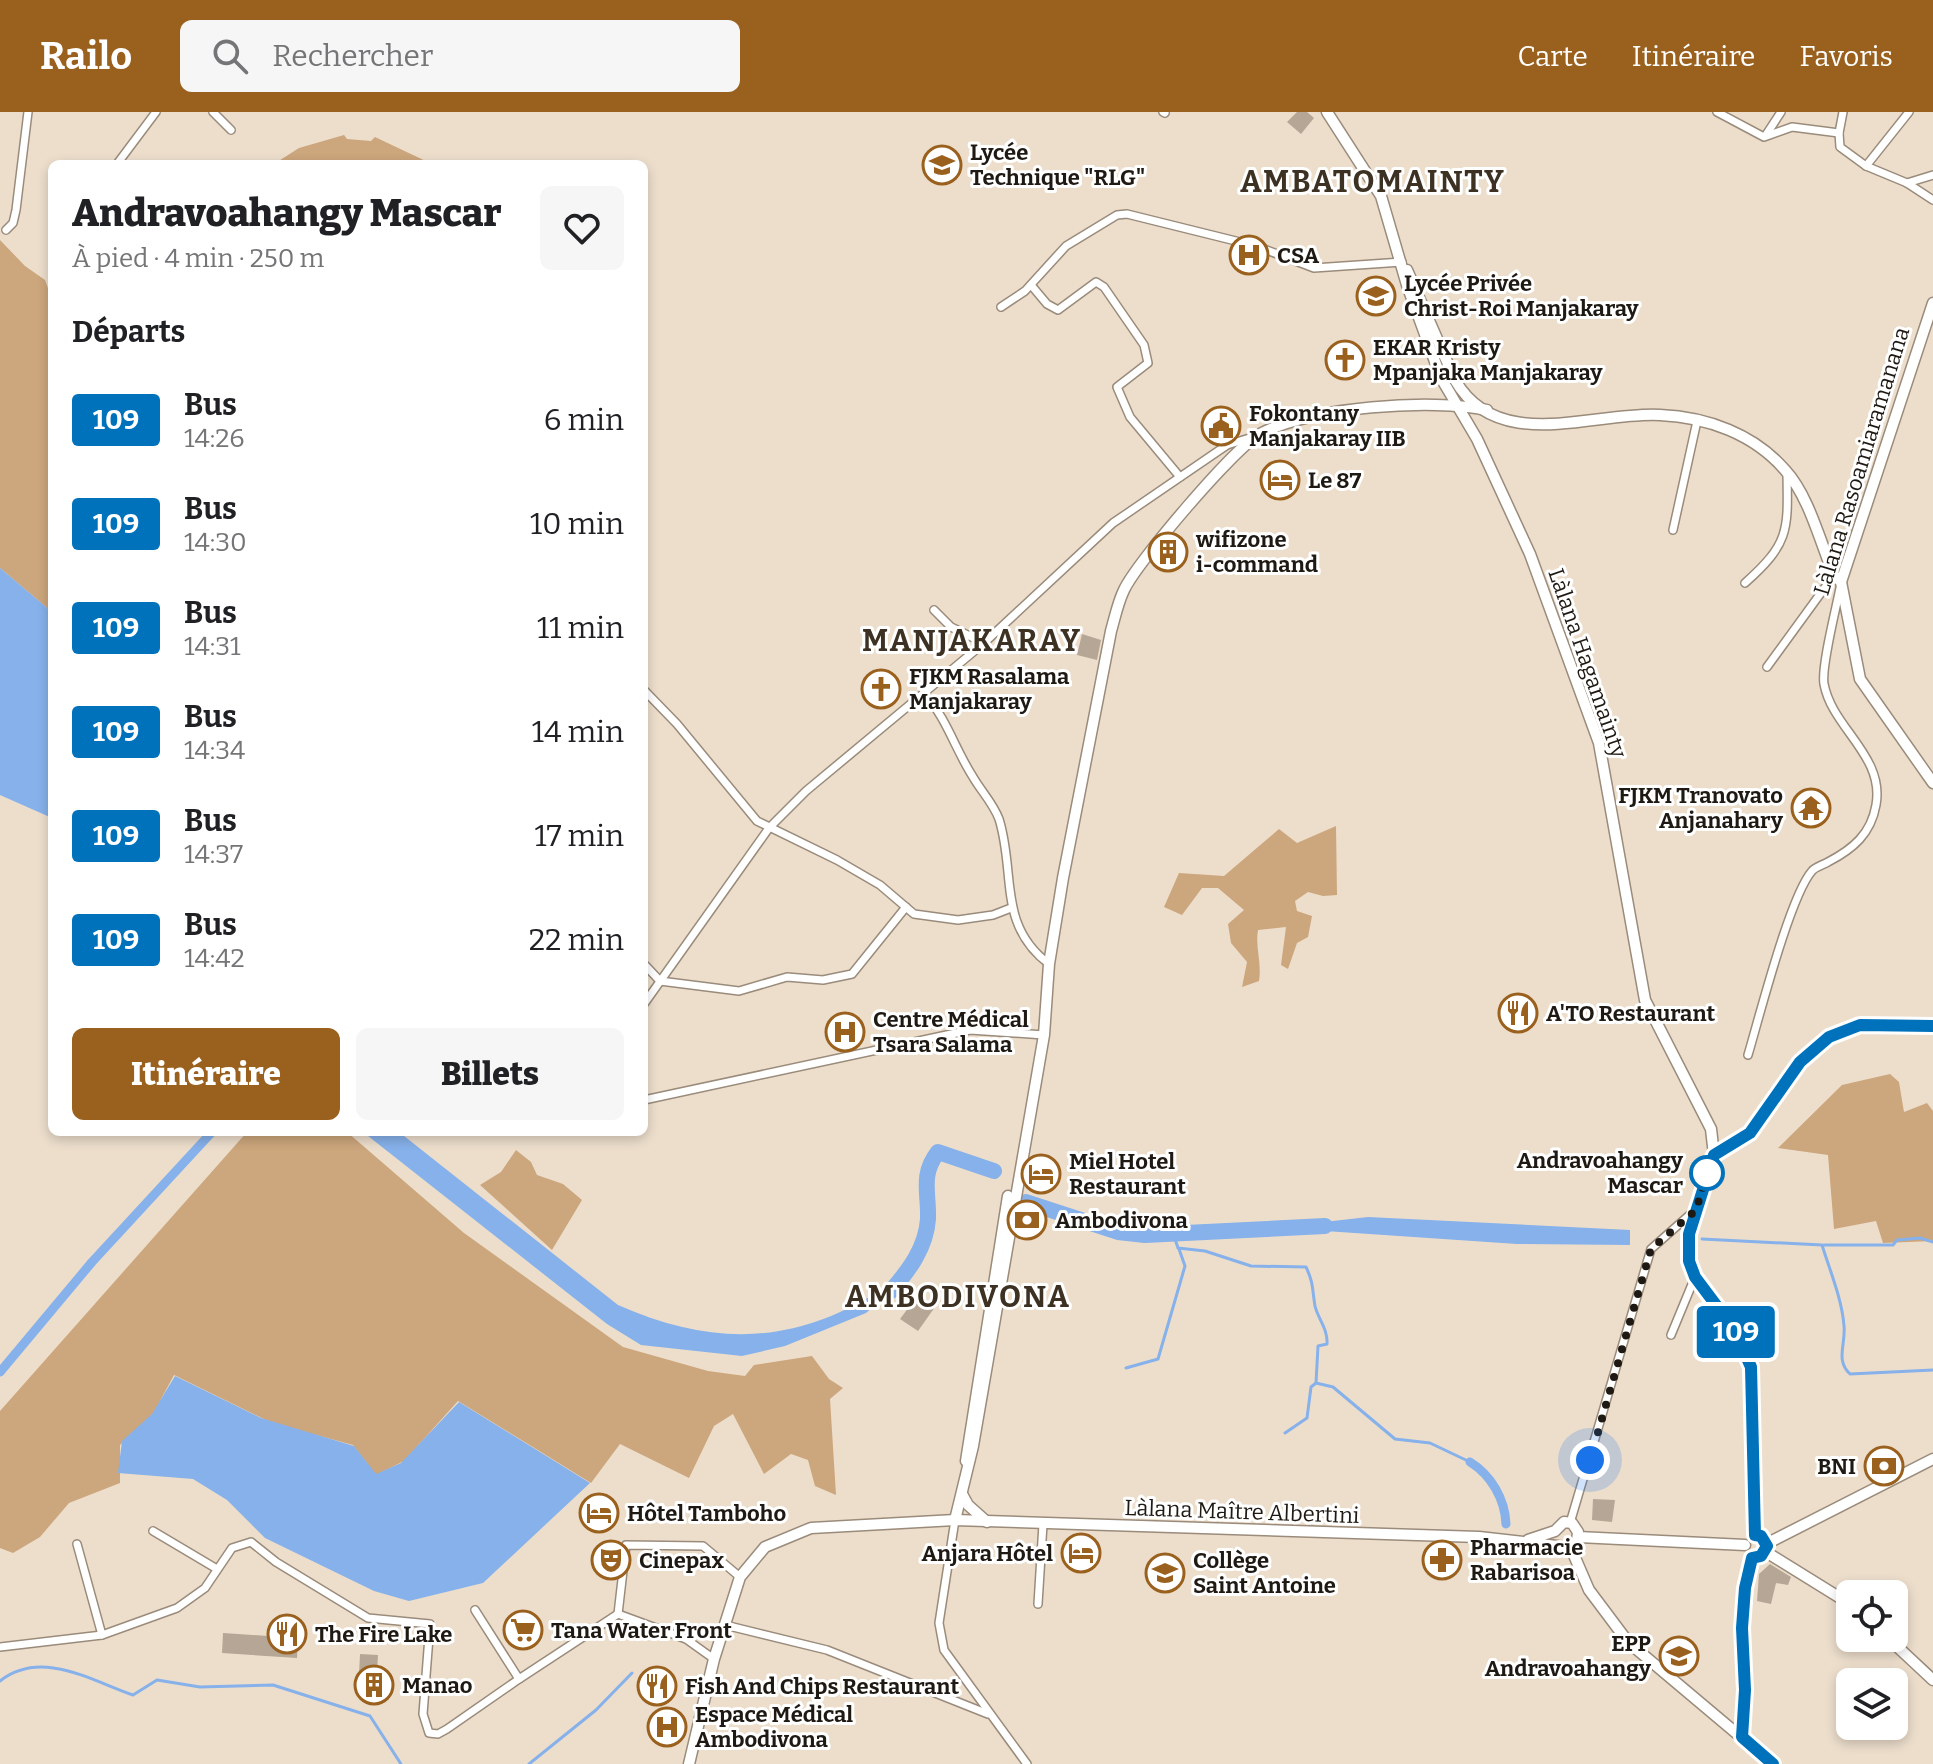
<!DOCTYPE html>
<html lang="fr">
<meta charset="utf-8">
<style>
body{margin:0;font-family:Bitter,serif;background:#f6f6f6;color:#202124;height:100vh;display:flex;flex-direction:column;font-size:30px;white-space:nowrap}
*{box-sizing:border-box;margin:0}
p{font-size:26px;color:#757577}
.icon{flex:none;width:44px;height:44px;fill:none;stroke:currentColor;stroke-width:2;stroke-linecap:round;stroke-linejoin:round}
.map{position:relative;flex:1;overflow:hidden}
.panel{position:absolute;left:48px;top:48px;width:600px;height:976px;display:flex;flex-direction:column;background:#fff;border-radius:12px;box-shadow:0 4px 12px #0003}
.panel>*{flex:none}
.badge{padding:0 16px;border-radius:6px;font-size:28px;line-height:52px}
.tools{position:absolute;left:1836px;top:1468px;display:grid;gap:16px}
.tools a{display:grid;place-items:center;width:72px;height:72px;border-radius:12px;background:#fff;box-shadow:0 4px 12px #0003;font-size:40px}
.you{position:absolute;width:40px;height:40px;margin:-20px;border:6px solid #fff;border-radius:50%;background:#1a73e8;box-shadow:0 0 0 12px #1a73e833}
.map>.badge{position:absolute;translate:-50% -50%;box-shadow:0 0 0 4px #fff}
h2{padding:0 24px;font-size:30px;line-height:72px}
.round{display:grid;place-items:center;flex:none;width:84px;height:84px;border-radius:12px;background:#f6f6f6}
.overview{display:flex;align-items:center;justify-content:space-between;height:136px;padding:0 24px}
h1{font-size:38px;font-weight:800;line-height:60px}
.action{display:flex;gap:16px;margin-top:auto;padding:16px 24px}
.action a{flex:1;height:92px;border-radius:12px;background:#9a611e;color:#fff;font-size:32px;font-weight:800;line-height:92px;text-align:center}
.action a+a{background:#f6f6f6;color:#202124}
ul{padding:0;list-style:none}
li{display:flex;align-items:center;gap:24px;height:104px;padding:0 24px}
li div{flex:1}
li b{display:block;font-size:30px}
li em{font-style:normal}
li .badge{min-width:88px;font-weight:700;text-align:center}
header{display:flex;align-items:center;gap:48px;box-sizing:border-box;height:112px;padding:0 40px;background:#9a611e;color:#fff}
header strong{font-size:38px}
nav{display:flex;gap:44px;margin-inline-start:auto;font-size:28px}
.search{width:560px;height:72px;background:#f6f6f6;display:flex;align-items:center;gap:20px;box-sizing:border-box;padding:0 28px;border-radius:12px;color:#757577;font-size:30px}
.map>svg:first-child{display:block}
</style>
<header>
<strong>Railo</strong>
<div class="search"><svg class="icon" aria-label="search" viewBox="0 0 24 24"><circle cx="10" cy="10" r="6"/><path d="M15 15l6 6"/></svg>Rechercher</div>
<nav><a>Carte</a><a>Itinéraire</a><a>Favoris</a></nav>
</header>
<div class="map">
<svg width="1933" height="1652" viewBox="0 0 1933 1652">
<rect width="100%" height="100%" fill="#eddecc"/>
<!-- green -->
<g fill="#cca67c">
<polygon points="344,23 347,27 371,29 375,25 432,52 274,52 299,36"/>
<polygon points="0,128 25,154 45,168 52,187 52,500 0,456"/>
<path d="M1336,714L1337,783L1323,784L1308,780L1295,789L1297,799L1312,804L1308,825L1297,831L1288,857L1281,853L1286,815L1258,818C1255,836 1262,850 1259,869L1242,875L1247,850L1231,831L1228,812L1244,798L1218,776H1202L1182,803L1164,795L1179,761L1224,764L1279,717L1297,731Z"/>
<polygon points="1890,962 1899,970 1904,1000 1927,991 1933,999 1933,1129 1883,1131 1876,1109 1834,1117 1828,1043 1778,1036 1842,973"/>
<polygon points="247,1020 347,1020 464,1121 623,1235 708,1259 745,1264 754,1253 812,1244 829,1267 843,1276 830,1287 836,1383 815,1374 808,1348 791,1342 764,1362 733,1302 714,1314 689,1366 620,1332 591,1371 458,1289 404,1349 376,1363 353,1333 272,1311 174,1263 153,1302 120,1333 120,1371 69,1391 40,1425 13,1441 0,1436 0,1299"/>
<polygon points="516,1038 531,1050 537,1063 563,1072 582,1088 552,1138 480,1073 501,1060"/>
</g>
<!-- water -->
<g fill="#86b1ea">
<polygon points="0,456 52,500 52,706 0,683"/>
<path d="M363,1020H399L618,1193C716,1236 797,1233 887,1174L891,1179L866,1201L785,1234L742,1244L641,1233L607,1212Z"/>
<polygon points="1368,1105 1630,1118 1630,1133 1517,1132 1325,1119 1324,1110"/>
<polygon points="175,1264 261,1306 354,1334 376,1362 401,1351 459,1290 590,1371 483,1471 409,1489 374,1479 265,1426 227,1388 193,1367 118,1361 122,1329 152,1302"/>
</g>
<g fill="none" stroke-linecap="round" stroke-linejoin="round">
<!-- stream -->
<g stroke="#86b1ea" stroke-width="3">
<path d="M1173,1121L1178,1136L1205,1139L1251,1154L1306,1155C1314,1172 1312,1177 1315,1194C1318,1207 1328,1217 1327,1232L1318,1234L1316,1271L1311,1275L1307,1306L1285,1321"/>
<path d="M1702,1127L1822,1133C1830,1159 1842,1187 1844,1214C1846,1232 1835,1248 1850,1262L1933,1258"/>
<polyline points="1824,1133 1893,1133 1897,1128 1920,1126 1933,1130"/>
<polyline points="1126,1256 1158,1247 1185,1154 1179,1137"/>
<polyline points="1316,1271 1333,1275 1395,1327 1430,1331 1470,1350"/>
<path d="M0,1569C41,1537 90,1568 133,1583L157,1568L200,1575L273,1573L370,1604L401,1652"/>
<polyline points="529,1652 596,1598 632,1561"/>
</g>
<!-- canal -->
<g stroke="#86b1ea" stroke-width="9">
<polyline points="0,1260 92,1150 212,1020"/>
<path d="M1470,1350C1491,1363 1505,1387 1506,1412"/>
</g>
<!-- river -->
<g stroke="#86b1ea" stroke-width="16">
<polyline points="1026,1090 1118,1120 1145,1123 1325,1114"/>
<path d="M891,1179C909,1158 926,1136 928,1107C929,1081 920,1063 938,1040L994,1059"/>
</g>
</g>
<!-- building -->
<g fill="#b5a696">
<polygon points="1297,0 1307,0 1314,6 1301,22 1287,10"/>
<polygon points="1082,522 1101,528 1097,548 1077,543"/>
<polygon points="918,1183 935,1195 918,1219 900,1207"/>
<polygon points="1593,1387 1615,1388 1612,1410 1592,1408"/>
<polygon points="1770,1452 1791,1465 1788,1473 1776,1471 1771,1492 1757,1489 1759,1462"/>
<polygon points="223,1521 298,1526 297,1546 222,1541"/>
<polygon points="360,1542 378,1543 377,1561 389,1562 388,1585 358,1584"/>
</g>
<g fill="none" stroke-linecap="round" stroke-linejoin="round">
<!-- street casing -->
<g stroke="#9a8b7b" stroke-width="10">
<g id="street">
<polyline points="213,0 231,18"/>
<polyline points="1163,0 1165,1"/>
<polyline points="1717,0 1764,25 1792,15 1839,21 1843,0"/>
<polyline points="1909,0 1866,54 1907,71 1933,88"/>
<polyline points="1839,21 1840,35 1866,54"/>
<polyline points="1766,23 1781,0"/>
<polyline points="117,52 156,0"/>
<polyline points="1907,71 1933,63"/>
<polyline points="6,118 13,111 16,98 28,0"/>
<polyline points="1031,173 1047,192 1058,198 1096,170 1104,175 1144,233 1148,251 1117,275 1130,305 1180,365"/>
<polyline points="1001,195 1025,179 1066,134 1117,103 1127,102 1256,134 1314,156 1402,150"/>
<polyline points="1673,418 1697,309"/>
<path d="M1745,471C1790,431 1788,418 1787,361"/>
<polyline points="934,498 951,515 984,531"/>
<polyline points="1767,555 1834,463"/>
<polyline points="644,578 677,612 757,709 837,748 880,773 914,802 958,808 993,803 1011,796"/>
<path d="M924,581C947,607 955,637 973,665C981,679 993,691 999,707C1016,761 997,813 1049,852"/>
<polyline points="644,852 660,869 739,879 787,865 823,868 852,862 906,795"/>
<polyline points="644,892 769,716 806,679 984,531 1113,411 1227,333 1256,324"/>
<path d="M1748,943C1759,906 1790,784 1812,759C1815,755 1823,753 1828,750C1853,737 1871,722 1876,693C1885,644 1832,616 1824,572C1821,555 1836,497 1840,476"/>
<polyline points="644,988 970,918 1044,923"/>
<polyline points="1671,1223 1695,1165"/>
<polyline points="955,1408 939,1511 944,1538 1027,1652"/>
<polyline points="1570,1411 1651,1137 1694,1099"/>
<polyline points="153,1419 217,1457"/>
<polyline points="77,1432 102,1523"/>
<polyline points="1038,1492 1043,1412"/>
<polyline points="475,1498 519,1567 618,1502 686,1527 714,1547"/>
<polyline points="618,1502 626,1433 703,1434 740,1465"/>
<polyline points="725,1513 827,1538 988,1602"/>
<polyline points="0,1535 102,1523 177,1496 205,1476 232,1436 251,1430 276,1450 368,1506 430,1512 423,1602 429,1621 438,1622 447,1617 519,1567"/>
</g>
</g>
<!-- secondary casing -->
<g stroke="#9a8b7b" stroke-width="13">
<g id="secondary">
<polyline points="1327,0 1381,84 1407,173 1441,266 1477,327 1530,442 1599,631 1645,888 1711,1017 1714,1043 1689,1122 1689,1149 1695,1165 1734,1217 1751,1255 1755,1423"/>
<path d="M1407,158L1455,268C1498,343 1595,299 1660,303C1707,305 1754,322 1785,358C1809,384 1820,430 1834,463L1841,470L1860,567L1933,671"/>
<polyline points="1841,470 1933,191"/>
<polyline points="1714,1043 1750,1021 1800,950 1829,925 1860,913 1933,914"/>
<polyline points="966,1349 1008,1084"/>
<polyline points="962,1382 968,1393 987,1410"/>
<path d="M955,1408L973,1334L1044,923L1049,852L1063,766L1111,519C1115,505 1118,490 1124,478C1137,450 1235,335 1260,322C1310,295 1432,286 1487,298"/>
<polyline points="1578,1425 1745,1433"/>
<polyline points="1766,1432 1933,1347"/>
<polyline points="1570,1434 1589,1478 1628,1530 1773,1652"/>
<polyline points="1766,1440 1850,1492"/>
<polyline points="1888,1526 1933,1568"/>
<path d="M1742,1625C1746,1565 1738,1505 1752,1446"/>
<polyline points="689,1652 714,1547 740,1465 765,1435 811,1416 955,1408 1479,1425 1566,1435 1577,1429 1578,1420 1572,1411 1564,1410 1555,1419 1528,1428"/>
</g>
</g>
<!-- street -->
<use href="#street" stroke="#fff" stroke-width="7"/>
<!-- secondary -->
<use href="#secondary" stroke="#fff" stroke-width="10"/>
</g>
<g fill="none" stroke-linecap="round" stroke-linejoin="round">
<!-- line casing -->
<g stroke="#fff" stroke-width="18">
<polyline id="line" points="1773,1652 1742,1625 1745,1578 1742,1516 1745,1476 1752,1446 1761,1444 1767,1434 1761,1424 1755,1423 1751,1255 1734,1217 1695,1165 1689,1149 1689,1122 1714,1043 1750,1021 1800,950 1829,925 1860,913 1933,914"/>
</g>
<!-- line -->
<use href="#line" stroke="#0072bc" stroke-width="12"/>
<!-- walk -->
<polyline stroke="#1f1913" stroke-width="8" stroke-dasharray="0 14.4" points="1590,1348 1651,1137 1696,1098 1709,1055 1707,1061"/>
</g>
<!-- icons -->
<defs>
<g id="school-ring" transform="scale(2)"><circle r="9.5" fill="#fff" stroke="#9a611e" stroke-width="1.5"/><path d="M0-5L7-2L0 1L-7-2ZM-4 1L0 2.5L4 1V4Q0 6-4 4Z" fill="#9a611e"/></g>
<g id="hospital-ring" transform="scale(2)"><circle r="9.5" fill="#fff" stroke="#9a611e" stroke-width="1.5"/><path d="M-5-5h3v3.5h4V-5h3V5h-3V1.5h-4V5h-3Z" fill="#9a611e"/></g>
<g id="university-ring" transform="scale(2)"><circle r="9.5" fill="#fff" stroke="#9a611e" stroke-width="1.5"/><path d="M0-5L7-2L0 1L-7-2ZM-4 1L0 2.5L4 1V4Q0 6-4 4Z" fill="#9a611e"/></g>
<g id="church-ring" transform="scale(2)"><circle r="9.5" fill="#fff" stroke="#9a611e" stroke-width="1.5"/><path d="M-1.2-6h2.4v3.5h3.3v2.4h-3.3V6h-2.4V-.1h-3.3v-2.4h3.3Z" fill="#9a611e"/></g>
<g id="civic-ring" transform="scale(2)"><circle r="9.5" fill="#fff" stroke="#9a611e" stroke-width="1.5"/><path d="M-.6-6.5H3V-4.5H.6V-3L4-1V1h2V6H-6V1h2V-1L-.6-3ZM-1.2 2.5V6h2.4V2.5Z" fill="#9a611e"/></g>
<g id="hotel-ring" transform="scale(2)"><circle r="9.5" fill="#fff" stroke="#9a611e" stroke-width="1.5"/><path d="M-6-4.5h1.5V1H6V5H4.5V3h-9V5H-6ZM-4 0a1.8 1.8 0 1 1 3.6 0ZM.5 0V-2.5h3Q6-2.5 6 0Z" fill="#9a611e"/></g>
<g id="building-ring" transform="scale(2)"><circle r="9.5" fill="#fff" stroke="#9a611e" stroke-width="1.5"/><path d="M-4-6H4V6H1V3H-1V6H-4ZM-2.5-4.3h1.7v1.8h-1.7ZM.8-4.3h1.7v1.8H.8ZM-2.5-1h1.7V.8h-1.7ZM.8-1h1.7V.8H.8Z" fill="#9a611e"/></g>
<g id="temple-ring" transform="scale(2)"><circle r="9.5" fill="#fff" stroke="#9a611e" stroke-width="1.5"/><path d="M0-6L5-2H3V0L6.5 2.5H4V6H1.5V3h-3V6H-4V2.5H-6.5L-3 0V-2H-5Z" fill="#9a611e"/></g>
<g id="restaurant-ring" transform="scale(2)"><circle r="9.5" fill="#fff" stroke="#9a611e" stroke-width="1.5"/><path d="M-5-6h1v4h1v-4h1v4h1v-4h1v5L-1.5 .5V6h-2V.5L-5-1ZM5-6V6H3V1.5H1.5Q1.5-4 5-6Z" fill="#9a611e"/></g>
<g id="bank-ring" transform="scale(2)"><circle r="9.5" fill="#fff" stroke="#9a611e" stroke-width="1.5"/><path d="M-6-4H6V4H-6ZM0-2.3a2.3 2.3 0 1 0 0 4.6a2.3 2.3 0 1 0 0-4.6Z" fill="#9a611e"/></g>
<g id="theatre-ring" transform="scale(2)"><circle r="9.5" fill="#fff" stroke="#9a611e" stroke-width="1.5"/><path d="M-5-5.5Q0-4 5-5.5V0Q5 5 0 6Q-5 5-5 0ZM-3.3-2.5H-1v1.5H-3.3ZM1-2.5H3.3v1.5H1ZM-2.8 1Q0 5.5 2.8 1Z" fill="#9a611e"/></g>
<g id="pharmacy-ring" transform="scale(2)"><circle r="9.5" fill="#fff" stroke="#9a611e" stroke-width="1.5"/><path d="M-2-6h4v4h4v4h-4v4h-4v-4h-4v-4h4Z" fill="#9a611e"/></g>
<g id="supermarket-ring" transform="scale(2)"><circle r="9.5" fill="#fff" stroke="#9a611e" stroke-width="1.5"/><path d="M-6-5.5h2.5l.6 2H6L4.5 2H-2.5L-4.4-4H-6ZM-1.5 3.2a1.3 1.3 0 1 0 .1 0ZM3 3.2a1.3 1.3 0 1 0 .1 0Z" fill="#9a611e"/></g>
</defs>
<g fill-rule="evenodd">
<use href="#school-ring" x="942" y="53"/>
<use href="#hospital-ring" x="1249" y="143"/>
<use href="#university-ring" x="1376" y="184"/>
<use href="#church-ring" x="1345" y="248"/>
<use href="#civic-ring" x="1221" y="314"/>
<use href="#hotel-ring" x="1280" y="368"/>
<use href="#building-ring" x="1168" y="440"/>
<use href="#church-ring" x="881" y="577"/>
<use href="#temple-ring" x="1811" y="696"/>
<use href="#restaurant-ring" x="1518" y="901"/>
<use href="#hospital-ring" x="845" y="920"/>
<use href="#hotel-ring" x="1041" y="1062"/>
<use href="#bank-ring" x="1027" y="1108"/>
<use href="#bank-ring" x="1884" y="1354"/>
<use href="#hotel-ring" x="599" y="1401"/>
<use href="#hotel-ring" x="1081" y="1441"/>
<use href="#theatre-ring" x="611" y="1448"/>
<use href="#pharmacy-ring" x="1442" y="1448"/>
<use href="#school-ring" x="1165" y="1461"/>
<use href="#supermarket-ring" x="523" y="1518"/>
<use href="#restaurant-ring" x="287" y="1522"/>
<use href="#school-ring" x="1679" y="1544"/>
<use href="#building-ring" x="374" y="1573"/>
<use href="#restaurant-ring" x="657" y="1574"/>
<use href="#hospital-ring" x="667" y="1615"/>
</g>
<!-- markers -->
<circle fill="#fff" stroke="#0072bc" stroke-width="4" cx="1707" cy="1061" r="16"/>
<g text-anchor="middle" stroke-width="6" stroke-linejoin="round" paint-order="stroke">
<!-- poi labels -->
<g font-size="22" font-weight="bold" fill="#1f1913" stroke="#fff" text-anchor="start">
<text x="970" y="48">Lycée<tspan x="970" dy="25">Technique "RLG"</tspan></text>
<text x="1277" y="151">CSA</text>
<text x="1404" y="179">Lycée Privée<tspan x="1404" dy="25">Christ-Roi Manjakaray</tspan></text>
<text x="1373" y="243">EKAR Kristy<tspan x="1373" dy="25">Mpanjaka Manjakaray</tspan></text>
<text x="1249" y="309">Fokontany<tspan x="1249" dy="25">Manjakaray IIB</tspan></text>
<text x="1308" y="376">Le 87</text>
<text x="1196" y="435">wifizone<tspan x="1196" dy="25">i-command</tspan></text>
<text x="909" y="572">FJKM Rasalama<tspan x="909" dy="25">Manjakaray</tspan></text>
<text x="1783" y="691" text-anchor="end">FJKM Tranovato<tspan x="1783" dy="25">Anjanahary</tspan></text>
<text x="1546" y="909">A'TO Restaurant</text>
<text x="873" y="915">Centre Médical<tspan x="873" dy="25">Tsara Salama</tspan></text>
<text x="1069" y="1057">Miel Hotel<tspan x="1069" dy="25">Restaurant</tspan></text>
<text x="1055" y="1116">Ambodivona</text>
<text x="1856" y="1362" text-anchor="end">BNI</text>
<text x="627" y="1409">Hôtel Tamboho</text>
<text x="1470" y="1443">Pharmacie<tspan x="1470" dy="25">Rabarisoa</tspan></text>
<text x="1053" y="1449" text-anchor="end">Anjara Hôtel</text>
<text x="639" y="1456">Cinepax</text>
<text x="1193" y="1456">Collège<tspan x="1193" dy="25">Saint Antoine</tspan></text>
<text x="551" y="1526">Tana Water Front</text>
<text x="315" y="1530">The Fire Lake</text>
<text x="1651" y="1539" text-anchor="end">EPP<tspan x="1651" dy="25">Andravoahangy</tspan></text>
<text x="402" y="1581">Manao</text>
<text x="685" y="1582">Fish And Chips Restaurant</text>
<text x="695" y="1610">Espace Médical<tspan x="695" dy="25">Ambodivona</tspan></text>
</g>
<!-- street labels -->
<g font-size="22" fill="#1f1913" stroke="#fff">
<text transform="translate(1861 349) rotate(-73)" y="8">Làlana Rasoamiaramanana</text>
<text transform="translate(1588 551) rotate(71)" y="8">Làlana Hagamainty</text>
<text transform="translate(1242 1399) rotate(2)" y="8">Làlana Maître Albertini</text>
</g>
<!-- stop labels -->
<g font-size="22" font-weight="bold" fill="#1f1913" stroke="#fff" text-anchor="end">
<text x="1683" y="1056">Andravoahangy<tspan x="1683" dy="25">Mascar</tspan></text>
</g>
<!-- district labels -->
<g font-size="30" font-weight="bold" letter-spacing="2" fill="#3d3123" stroke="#fff">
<text x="1373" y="80">AMBATOMAINTY</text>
<text x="972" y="539">MANJAKARAY</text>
<text x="958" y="1195">AMBODIVONA</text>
</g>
</g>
</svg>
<div class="tools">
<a><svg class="icon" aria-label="locate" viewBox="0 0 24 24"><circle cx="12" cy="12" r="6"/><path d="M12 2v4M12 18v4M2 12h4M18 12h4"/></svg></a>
<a><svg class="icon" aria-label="layers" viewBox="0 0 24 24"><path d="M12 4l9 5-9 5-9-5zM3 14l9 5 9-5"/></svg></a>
</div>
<div class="you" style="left:1590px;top:1348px"></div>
<b class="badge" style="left:1736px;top:1220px;background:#0072bc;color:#fff">109</b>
<section class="panel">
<div class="overview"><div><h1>Andravoahangy Mascar</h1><p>À pied · 4 min · 250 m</p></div><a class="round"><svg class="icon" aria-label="heart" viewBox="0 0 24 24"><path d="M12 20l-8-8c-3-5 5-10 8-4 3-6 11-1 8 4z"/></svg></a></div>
<h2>Départs</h2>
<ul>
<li><span class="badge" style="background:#0072bc;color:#fff">109</span><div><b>Bus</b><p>14:26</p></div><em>6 min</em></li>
<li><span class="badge" style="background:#0072bc;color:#fff">109</span><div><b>Bus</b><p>14:30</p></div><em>10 min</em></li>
<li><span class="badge" style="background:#0072bc;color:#fff">109</span><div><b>Bus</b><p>14:31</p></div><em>11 min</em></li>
<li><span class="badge" style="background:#0072bc;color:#fff">109</span><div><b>Bus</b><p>14:34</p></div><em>14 min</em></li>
<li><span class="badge" style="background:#0072bc;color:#fff">109</span><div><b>Bus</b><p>14:37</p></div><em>17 min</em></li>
<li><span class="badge" style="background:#0072bc;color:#fff">109</span><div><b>Bus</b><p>14:42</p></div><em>22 min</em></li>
</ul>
<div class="action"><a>Itinéraire</a><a>Billets</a></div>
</section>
</div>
